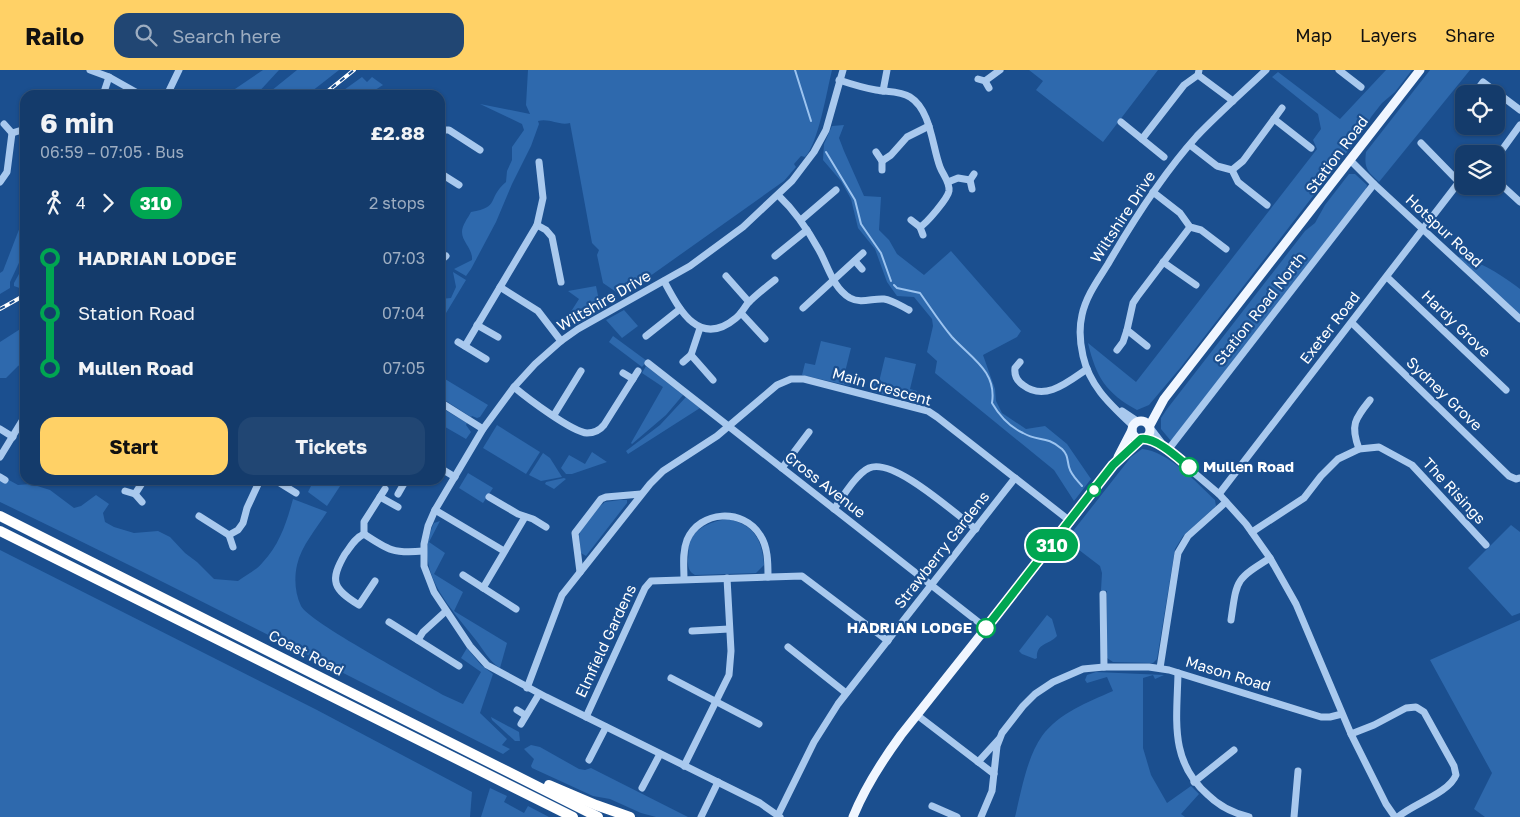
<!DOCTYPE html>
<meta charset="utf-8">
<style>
body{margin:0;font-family:"Golos Text",sans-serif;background:#214673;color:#f1f3f6;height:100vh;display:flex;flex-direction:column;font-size:19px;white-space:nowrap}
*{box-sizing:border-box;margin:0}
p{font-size:16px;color:#9dadc1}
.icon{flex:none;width:28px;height:28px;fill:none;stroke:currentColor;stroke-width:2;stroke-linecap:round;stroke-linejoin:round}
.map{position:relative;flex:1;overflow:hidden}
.sheet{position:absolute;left:20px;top:20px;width:425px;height:395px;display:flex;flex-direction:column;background:#143b6b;border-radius:15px;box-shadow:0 1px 4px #0004,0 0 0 1px #33557e}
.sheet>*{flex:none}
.badge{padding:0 10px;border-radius:16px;font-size:18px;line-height:32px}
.controls{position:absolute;left:1455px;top:15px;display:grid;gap:10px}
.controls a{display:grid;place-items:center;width:50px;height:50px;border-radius:10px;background:#143b6b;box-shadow:0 1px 4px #0004,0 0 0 1px #33557e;font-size:25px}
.map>.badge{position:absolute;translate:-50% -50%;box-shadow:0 0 0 2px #fff}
.legs{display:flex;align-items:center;gap:8px;height:55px;padding:0 20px;font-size:16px}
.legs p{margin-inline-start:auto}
.head{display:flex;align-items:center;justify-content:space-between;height:85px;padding:0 20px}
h1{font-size:28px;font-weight:700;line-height:38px}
.action{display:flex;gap:10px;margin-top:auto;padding:10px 20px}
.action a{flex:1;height:58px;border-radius:15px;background:#ffd166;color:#111;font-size:20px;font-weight:700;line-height:58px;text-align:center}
.action a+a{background:#214673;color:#f1f3f6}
ul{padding:0 20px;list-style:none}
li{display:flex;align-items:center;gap:18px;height:55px;font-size:19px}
li i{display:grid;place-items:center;width:8px;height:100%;margin:0 6px;background:currentColor}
li i::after{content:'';width:12px;height:12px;margin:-6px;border:4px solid;border-radius:50%;background:#143b6b}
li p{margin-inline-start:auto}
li:first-child i{background:linear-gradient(#0000 50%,currentColor 0)}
li:last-child i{background:linear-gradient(currentColor 50%,#0000 0)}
header{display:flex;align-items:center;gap:30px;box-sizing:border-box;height:70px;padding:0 25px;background:#ffd166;color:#111}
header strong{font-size:24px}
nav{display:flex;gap:28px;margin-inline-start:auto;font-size:18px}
.search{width:350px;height:45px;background:#214673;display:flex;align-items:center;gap:12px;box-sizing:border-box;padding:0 18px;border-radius:15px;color:#9dadc1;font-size:19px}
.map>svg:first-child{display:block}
</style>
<header>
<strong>Railo</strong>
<div class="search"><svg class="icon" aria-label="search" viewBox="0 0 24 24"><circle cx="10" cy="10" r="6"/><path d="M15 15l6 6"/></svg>Search here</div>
<nav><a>Map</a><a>Layers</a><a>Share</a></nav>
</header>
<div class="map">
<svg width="1520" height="747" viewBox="0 0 1520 747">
<rect width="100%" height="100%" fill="#1b4f8f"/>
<!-- green -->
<g fill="#2e69ad">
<polygon points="263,0 279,0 256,25 232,25 235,19"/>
<polygon points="297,0 339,0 307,25 266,25"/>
<path d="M528,0H832C827,20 818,74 805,87L801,86L794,94L796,97L784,111L622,226L603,213L597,185L599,180L592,173L570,53C559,56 550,48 538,51L539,54L531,76L512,114L496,152L471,199L466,206L454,199L472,190C473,179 462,172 462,162C462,155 468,148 471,142C501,137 486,129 506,112L507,101L512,90V77L524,60L522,54L480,34L530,44L526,35Z"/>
<polygon points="1029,0 1158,0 1103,72 1036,20 1043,11"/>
<path d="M1386,0H1412L1395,22L1382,33L1371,47L1364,60L1181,297L1149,335L1137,340C1106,323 1096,307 1088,273L1136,312L1317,79L1313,70L1321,59L1318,44L1272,7L1278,2L1340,49Z"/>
<path d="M1430,0H1470L1379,112C1367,101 1364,98 1366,82Z"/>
<polygon points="362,7 367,12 372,7 383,15 367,25 337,25"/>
<polygon points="844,55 839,68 844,81 864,126 881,127 879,160 889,170 897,184 924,205 951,181 1021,261 1017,267 983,285 995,319 996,331 1002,343 1026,359 1045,356 1067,374 1091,409 1074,431 1054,400 935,303 937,291 927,282 933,256 932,249 914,227 897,226 887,212 875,179 858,158 851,129 841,111 823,90 824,74 832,56"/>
<polygon points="1349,104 1355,104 1367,115 1366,120 1171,371 1161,359 1161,348 1167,339 1305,161 1315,153 1325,135"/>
<polygon points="25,144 25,180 10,212 10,218 0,224 0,203 3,201"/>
<path d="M1458,187C1479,190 1503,206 1520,219V246Z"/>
<polygon points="25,193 25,220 14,216 14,213"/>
<polygon points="453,202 466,210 440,253 440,229 451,228 456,217"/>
<polygon points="596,216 601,240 574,256 565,251 579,229 568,221"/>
<polygon points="624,240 638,256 622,268 606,250"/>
<polygon points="25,256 25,292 18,296 6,308 0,308 0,272"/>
<polygon points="613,266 647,291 642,297 609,272"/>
<polygon points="821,271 851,278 845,302 853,304 850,316 802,305 805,293 815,295"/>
<polygon points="885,287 916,294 910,319 917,321 914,332 870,321 873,310 879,312"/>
<polygon points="646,296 683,325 666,345 632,374 631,373 663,317 642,303"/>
<polygon points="440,306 488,335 480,347 477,348 472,346 471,347 440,327"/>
<polygon points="686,327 700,338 628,384 626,381 660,355"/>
<polygon points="440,337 467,353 466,355 471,362 466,369 440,354"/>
<polygon points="497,355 540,382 526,404 483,378"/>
<path d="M1142,379C1168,381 1197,413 1215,430L1216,436L1183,466L1175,479L1157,589L1153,593L1113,592L1107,588V521L1101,520L1102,503L1100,496L1066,470L1131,387Z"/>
<polygon points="592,382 607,392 572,404 566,404 561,398 569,385 585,394"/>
<polygon points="543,383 550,388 562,407 541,411 529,405"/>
<polygon points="468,403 493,418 483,433 459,418"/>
<polygon points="564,408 566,409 554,419 545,414 546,412"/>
<path d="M7,409L18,415L31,414L50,420L74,438L81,436L96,425L109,434L103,443L105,452L114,457L134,463L158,461L170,467L185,483L197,492L214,509L238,511C246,505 257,500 263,492C280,474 287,451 293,429L327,442C317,458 301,476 297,495C294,508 295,524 301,536C309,552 420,611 443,625L463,634L481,602L461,588L467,578L481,595L493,604L480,643L507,669L502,675L510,679L503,684C336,600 169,513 0,432V411Z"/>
<polygon points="314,410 344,410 327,436 308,422"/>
<polygon points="620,430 627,430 627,433 586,486 581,483 579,466 581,458 598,438 605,432"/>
<path d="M728,449C754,455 762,469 764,495L756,503L695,505C688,501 688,497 688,489C689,484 688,477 689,473C695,457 713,451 728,449Z"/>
<path d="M440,451L429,472L445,483L434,504L463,522L454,541L507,573L500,598C489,591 483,579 475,569C449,535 412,500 434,453Z"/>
<polygon points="1511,455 1520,462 1520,543 1512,546 1468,498"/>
<polygon points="0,480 317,640 472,722 470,747 0,747"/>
<path d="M1047,545L1052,549L1057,566C1049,575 1036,573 1037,588L1035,589L1022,584L1019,581Z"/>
<polygon points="1520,550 1520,747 1485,747 1474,739 1492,703 1430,590"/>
<path d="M1096,602L1164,605L1155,609L1153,605L1143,608V678L1151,705L1167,733L1191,716L1199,724L1181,744L1185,747H1015C1021,722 1027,687 1042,666C1059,643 1088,632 1113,621L1107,607L1087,613L1085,610L1087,605Z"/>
<polygon points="491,647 519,662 520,671 515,671 492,650"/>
<polygon points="531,675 540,677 579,699 585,700 591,698 688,747 656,747 641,743 610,729 593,726 532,698 531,696 534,689 524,679"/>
<polygon points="490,718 507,726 504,732 524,743 528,736 549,747 481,747"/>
</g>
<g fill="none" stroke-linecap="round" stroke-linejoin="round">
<!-- stream -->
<g stroke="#9cc4f0" stroke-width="2">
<polyline points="795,0 811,51"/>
<polyline points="826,82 855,130 861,154 881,183 891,211"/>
<path d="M894,215L897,218L920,223C930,237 940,253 952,267C971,288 997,301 992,333C999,345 1010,357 1023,363C1038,372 1046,365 1062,379C1068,385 1067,389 1069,397C1071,405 1077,410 1082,416"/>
</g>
<!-- minor -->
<g stroke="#a9c9ee" stroke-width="7">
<polyline points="90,0 109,7 141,25"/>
<polyline points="1339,0 1361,17"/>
<polyline points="1198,5 1233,31"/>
<polyline points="978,9 985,11 989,18"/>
<path d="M839,10C851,14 864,18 876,20C887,22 901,21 910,27C931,40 932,76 940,97C943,105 950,112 949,121C948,128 927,153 920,157"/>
<polyline points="985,11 1000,0"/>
<polyline points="883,21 887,0"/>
<polyline points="1474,24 1483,12 1520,40"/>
<polyline points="103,25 109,7"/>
<polyline points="167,25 179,0"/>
<polyline points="1274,49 1311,78"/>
<polyline points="1121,52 1164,87"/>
<polyline points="4,54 12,63 22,60"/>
<polyline points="440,60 449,60 480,80"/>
<polyline points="1142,69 1184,15 1198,5 1199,0"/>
<polyline points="1421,73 1459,112"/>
<polyline points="1190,75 1217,96 1232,100 1238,112 1267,135"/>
<polyline points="876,82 882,91 882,100"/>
<polyline points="1496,90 1499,84 1520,55"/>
<polyline points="882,91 891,85 907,67 929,56"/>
<polyline points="1351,91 1374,114 1520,249"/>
<polyline points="1232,100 1243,91 1282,38"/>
<polyline points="440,103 459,115"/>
<polyline points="1496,110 1520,132"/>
<polyline points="0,112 7,102 12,63"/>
<polyline points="948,112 958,108 970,110"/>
<polyline points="972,119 970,110 974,104"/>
<polyline points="1153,122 1180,143 1190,157 1201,160 1226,179"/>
<path d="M778,125C795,141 808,160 819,180C828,196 833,218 850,228C861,234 873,228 884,229C892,230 901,236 909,240"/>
<polyline points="801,150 836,120"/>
<polyline points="911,150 920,157 923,165"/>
<polyline points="537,155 546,160 552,167 561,212"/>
<polyline points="775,186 807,160"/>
<polyline points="440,191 446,186"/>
<polyline points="855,191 862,199"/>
<polyline points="1163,192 1196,215"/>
<polyline points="726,206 749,232"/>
<polyline points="1387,207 1506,320"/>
<path d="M664,211C679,239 699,279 736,248C741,244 744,238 748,233C756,225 766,217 775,210"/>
<polyline points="500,217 538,241 561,271"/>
<polyline points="803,238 863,183"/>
<polyline points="741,243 765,269"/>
<polyline points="1352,253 1509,406 1516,409 1520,408"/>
<polyline points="477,255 498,267"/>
<polyline points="700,258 691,285 713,310"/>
<polyline points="646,266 680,239"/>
<polyline points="458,272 486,289"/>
<polyline points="465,276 537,155 543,128 539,92"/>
<polyline points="1147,276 1127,260 1133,233 1137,227 1190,157"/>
<polyline points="1117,280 1123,272 1127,260"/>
<polyline points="683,292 691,285"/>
<path d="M1020,292L1015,298C1014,306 1017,311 1023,315C1045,332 1068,312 1087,299"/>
<polyline points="648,293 986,558"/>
<polyline points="623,303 633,309"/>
<path d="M514,317C527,328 572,362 587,363C594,363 600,360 604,355L638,301"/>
<polyline points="440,332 483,359"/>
<polyline points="1122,341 1137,351"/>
<polyline points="554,345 581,301"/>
<path d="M1133,356C1111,335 1090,317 1083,286C1080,273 1079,258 1082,245C1086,226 1098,210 1108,194C1134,149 1162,105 1197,66C1219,43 1243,22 1266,0"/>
<polyline points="0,359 13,367"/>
<polyline points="1151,359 1164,376"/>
<polyline points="1145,368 1165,378 1219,424 1246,454 1270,488 1296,534 1351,664 1386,734 1395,747"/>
<path d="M1359,379C1350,355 1355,349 1370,330"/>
<polyline points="1168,380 1374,114"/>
<polyline points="0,387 25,346"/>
<polyline points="440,398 455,407"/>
<polyline points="782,398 809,362"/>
<polyline points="0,407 5,410"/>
<polyline points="275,410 296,423"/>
<polyline points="125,421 135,424 142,432"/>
<polyline points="135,424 144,410"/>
<polyline points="398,424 406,410"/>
<polyline points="1219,424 1459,112 1464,111"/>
<polyline points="380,427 398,437"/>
<polyline points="489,427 518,444 533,449 546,457"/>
<path d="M834,439C842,428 856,404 869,398C894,387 955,444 976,459"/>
<polyline points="435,440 504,481"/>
<polyline points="199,446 229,465 233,477"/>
<polyline points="1252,462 1304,428 1321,406 1338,389 1359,379 1379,377 1412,395 1486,475"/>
<path d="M364,464C355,468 351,476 345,484C329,511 333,519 359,535L375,511"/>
<path d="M364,464C388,480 394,484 423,481"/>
<polyline points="364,464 364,452 385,419"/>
<polyline points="229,465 238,460 243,453 247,438 260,410"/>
<polyline points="580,502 575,463 601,429 606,427 641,424"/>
<polyline points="463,505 516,539"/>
<path d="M684,509C684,496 682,483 687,470C700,440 743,438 760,465C768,477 768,492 768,507"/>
<polyline points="483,518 525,447"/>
<polyline points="1103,524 1104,597"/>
<path d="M1231,550C1237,509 1235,510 1270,488"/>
<polyline points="389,552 459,596"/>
<polyline points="692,561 729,559"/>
<polyline points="418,570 423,562 446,541"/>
<polyline points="788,577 846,623"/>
<polyline points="1160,598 1178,483 1188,466 1226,432"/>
<path d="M1178,603C1177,650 1169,691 1208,725C1219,736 1233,743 1249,747"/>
<polyline points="671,608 759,654"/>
<polyline points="527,618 562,525 650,414 663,401 717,366 777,315 791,309 804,309 928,341 937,347 1070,451"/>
<polyline points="517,640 525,645"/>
<polyline points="917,645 994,704"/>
<polyline points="586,647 645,518 651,511 802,506 888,571"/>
<polyline points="521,654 539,624"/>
<path d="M1351,664L1374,655L1406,638L1416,637L1424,642L1454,696L1456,705C1449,723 1413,734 1398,747"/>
<polyline points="589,690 606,657"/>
<polyline points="978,692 999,669"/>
<polyline points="684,696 729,605 731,581 727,508"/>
<polyline points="1194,712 1234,680"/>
<polyline points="642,718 660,684"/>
<polyline points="932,736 957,747"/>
<polyline points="778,745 814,672 838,634 1015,408"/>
<polyline points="701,747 718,712"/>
<polyline points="780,747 760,733 546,627 487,595 470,576 434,522 424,496 424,474 428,456 435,440 483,359 514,317 535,294 561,271 578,259 690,196 743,157 792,111 814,82 826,60 843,0"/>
<polyline points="981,747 992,721 997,676 1002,663 1023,636 1035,624 1053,612 1083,599 1104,597 1149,597 1169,600 1321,647 1330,647 1342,644"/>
<polyline points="1294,747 1298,701"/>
</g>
<!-- major -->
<g stroke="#f0f6ff" stroke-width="9">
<circle cx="1141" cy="360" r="9"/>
<polyline points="1150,355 1164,329 1420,0"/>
<polyline points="1118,387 1132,360"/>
<path d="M853,747C865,717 882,691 901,665L1059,466L1113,395L1141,369"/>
</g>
<!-- highway -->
<g stroke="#fff" stroke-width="10">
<polyline points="0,446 598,747"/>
<polyline points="0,461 573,747"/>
<polyline points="549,715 596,735 630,747"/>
</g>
<!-- rail casing -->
<g stroke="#fff" stroke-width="4">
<g id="rail">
<polyline points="323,25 354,0"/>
<polyline points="0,239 25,225"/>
</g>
</g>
<!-- rail -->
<use href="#rail" stroke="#1b4f8f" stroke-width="2" stroke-dasharray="5.5" stroke-linecap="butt"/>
</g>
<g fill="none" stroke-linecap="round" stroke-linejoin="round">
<!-- line-1 casing -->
<g stroke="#fff" stroke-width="11">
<path id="line-1" d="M986,558L1113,395L1141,369C1156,367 1178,388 1189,397"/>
</g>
<!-- line-1 -->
<use href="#line-1" stroke="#00a651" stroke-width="8"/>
</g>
<!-- markers -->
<g fill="#fff" stroke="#00a651" stroke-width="2.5">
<circle cx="1189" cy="397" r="9"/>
<circle cx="1094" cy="420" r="6"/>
<circle cx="986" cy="558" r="9"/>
</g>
<g text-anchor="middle" stroke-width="4.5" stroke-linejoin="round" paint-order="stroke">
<!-- street labels -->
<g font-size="15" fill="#fff" stroke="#1b4f8f">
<text transform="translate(1337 85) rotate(-53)" y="5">Station Road</text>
<text transform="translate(1123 147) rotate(-57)" y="5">Wiltshire Drive</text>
<text transform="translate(1444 161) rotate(43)" y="5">Hotspur Road</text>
<text transform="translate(604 231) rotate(-30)" y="5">Wiltshire Drive</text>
<text transform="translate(1260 239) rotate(-52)" y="5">Station Road North</text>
<text transform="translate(1456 254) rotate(44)" y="5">Hardy Grove</text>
<text transform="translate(1330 258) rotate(-52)" y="5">Exeter Road</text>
<text transform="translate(882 317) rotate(16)" y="5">Main Crescent</text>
<text transform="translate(1444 324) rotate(44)" y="5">Sydney Grove</text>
<text transform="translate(825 415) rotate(38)" y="5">Cross Avenue</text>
<text transform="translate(1454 421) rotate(47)" y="5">The Risings</text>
<text transform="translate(942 480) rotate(-52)" y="5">Strawberry Gardens</text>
<text transform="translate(606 571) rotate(-65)" y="5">Elmfield Gardens</text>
<text transform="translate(306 583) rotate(27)" y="5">Coast Road</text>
<text transform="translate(1228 604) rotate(17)" y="5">Mason Road</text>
</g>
<!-- stop labels -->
<g font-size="15" font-weight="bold" fill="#fff" stroke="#1b4f8f" text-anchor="start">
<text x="1203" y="402">Mullen Road</text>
<text x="972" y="563" text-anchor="end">HADRIAN LODGE</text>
</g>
</g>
</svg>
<div class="controls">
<a><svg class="icon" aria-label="locate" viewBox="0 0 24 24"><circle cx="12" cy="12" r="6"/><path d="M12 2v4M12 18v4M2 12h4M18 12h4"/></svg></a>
<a><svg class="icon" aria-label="layers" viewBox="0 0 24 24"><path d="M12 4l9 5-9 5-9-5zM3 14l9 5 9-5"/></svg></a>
</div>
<b class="badge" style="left:1052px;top:475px;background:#00a651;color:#fff">310</b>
<section class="sheet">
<div class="head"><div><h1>6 min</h1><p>06:59 – 07:05 · Bus</p></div><b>£2.88</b></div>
<div class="legs"><svg class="icon" aria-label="walk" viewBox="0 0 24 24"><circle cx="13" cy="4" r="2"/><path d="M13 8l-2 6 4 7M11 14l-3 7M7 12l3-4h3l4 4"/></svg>4<svg class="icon" aria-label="forward" viewBox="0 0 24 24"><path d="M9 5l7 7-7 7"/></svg><b class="badge" style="background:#00a651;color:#fff">310</b><p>2 stops</p></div>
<ul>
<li><i style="color:#00a651"></i><b>HADRIAN LODGE</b><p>07:03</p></li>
<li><i style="color:#00a651"></i><span>Station Road</span><p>07:04</p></li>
<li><i style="color:#00a651"></i><b>Mullen Road</b><p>07:05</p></li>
</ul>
<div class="action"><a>Start</a><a>Tickets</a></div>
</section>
</div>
